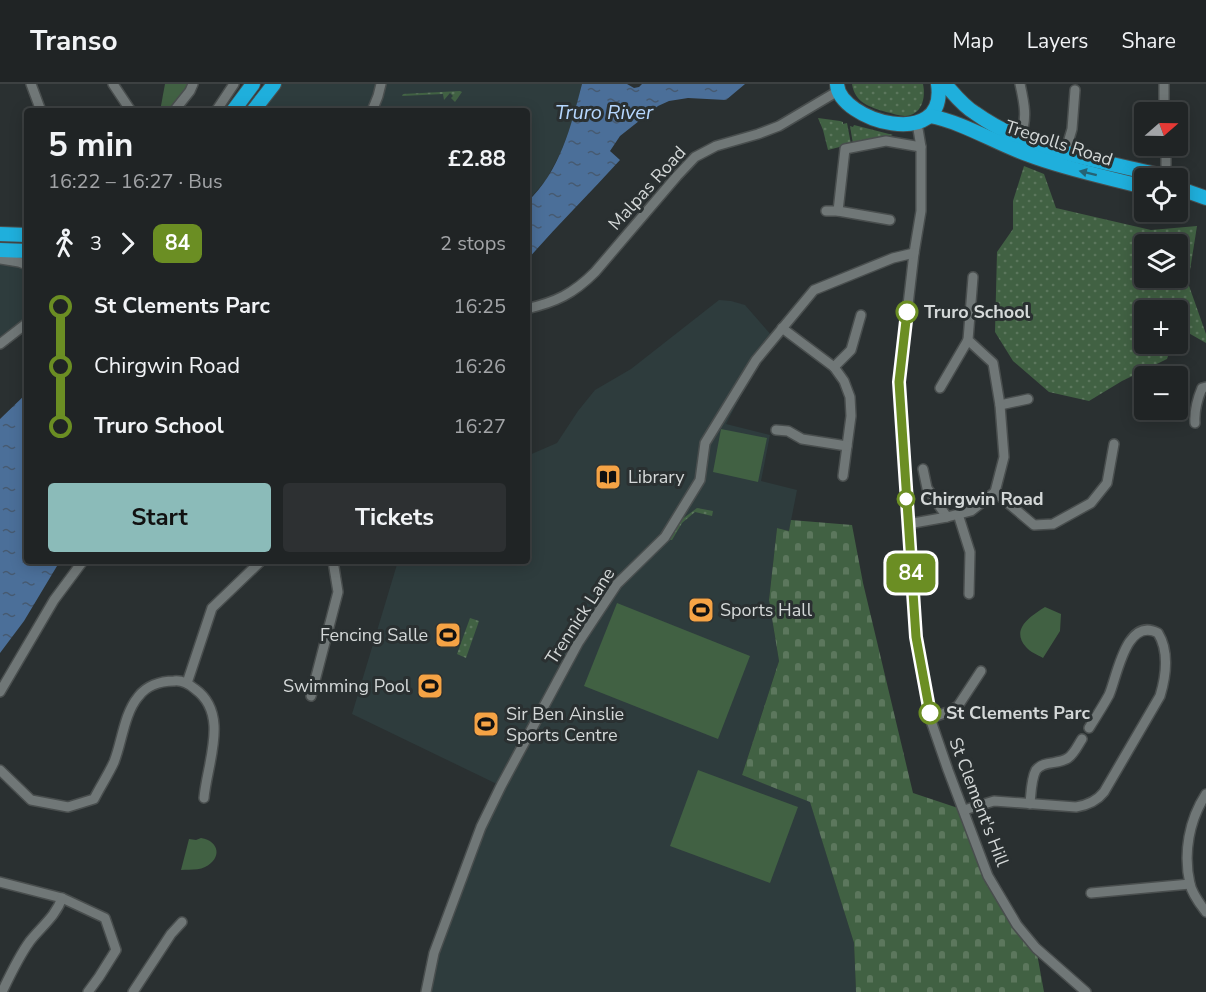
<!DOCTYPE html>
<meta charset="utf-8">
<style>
body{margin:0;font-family:"Nunito Sans",sans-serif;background:#2d3032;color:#f1f3f6;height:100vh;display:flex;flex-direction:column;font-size:22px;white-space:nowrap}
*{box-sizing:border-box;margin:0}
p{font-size:20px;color:#a2a4a7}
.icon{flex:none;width:33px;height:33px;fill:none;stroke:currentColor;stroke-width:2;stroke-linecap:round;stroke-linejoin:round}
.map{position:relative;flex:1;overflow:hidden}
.sheet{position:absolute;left:24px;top:24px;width:506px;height:456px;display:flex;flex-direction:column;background:#202425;border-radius:6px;box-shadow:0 3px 15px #0003,0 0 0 2px #3d4142}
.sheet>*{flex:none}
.badge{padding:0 12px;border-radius:9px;font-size:21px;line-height:39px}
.needle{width:39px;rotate:70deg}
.buttons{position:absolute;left:1134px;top:18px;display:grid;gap:12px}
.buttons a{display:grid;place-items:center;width:54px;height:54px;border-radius:6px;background:#202425;box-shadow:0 3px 15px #0003,0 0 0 2px #3d4142;font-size:30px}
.map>.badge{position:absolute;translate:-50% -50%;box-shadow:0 0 0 3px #fff}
.legs{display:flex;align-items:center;gap:9px;height:66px;padding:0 24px;font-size:20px}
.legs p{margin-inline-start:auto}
.summary{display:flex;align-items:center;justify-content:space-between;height:102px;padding:0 24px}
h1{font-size:33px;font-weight:700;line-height:45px}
.primary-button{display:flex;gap:12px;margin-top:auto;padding:12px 24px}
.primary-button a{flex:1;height:69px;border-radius:6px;background:#8bbbb9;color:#111;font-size:24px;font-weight:700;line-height:69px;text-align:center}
.primary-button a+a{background:#2d3032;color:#f1f3f6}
ul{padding:0 24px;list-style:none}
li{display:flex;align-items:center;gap:21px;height:60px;font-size:22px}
li i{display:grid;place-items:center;width:9px;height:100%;margin:0 8px;background:currentColor}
li i::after{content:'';width:15px;height:15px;margin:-8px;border:4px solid;border-radius:50%;background:#202425}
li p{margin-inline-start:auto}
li:first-child i{background:linear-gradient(#0000 50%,currentColor 0)}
li:last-child i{background:linear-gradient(currentColor 50%,#0000 0)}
header{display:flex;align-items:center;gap:36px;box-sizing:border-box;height:84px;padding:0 30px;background:#202425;border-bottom:2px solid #3d4142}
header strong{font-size:28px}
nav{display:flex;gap:33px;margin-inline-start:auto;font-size:21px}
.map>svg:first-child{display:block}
</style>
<header>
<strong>Transo</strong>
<nav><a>Map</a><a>Layers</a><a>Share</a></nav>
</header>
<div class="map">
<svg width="1206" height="908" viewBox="0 0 1206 908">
<defs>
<pattern id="grass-dots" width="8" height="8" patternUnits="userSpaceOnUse" patternTransform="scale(1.5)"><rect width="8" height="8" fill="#416143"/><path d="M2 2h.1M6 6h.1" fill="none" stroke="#5c775d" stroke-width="1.8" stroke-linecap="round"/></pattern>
<pattern id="cemetery-stones" width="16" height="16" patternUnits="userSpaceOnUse" patternTransform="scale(1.5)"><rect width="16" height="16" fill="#416143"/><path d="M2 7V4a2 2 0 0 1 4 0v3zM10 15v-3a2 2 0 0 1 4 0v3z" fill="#5c775d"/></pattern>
<pattern id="water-ripples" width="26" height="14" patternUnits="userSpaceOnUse" patternTransform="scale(1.5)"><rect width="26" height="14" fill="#4b6f99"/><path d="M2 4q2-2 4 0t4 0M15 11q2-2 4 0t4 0" fill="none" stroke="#465a71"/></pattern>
</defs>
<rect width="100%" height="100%" fill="#2a3031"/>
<!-- built -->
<g fill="#2e3c3d">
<polygon points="274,0 582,0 574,33 561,68 546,96 527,118 526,27 253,27"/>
<polygon points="0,165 27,167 27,181 24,180 27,192 27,232 0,258"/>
<polygon points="719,216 731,217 745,221 772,252 726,340 770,351 761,397 797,406 789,447 777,444 769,516 779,577 742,691 810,717 854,859 856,908 426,908 434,869 501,702 352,630 398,477 526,477 527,372 557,359 578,327 595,306 631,285"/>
</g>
<!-- grass -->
<g fill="url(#grass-dots)" fill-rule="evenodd">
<path d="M852,0H923C926,14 922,31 905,32C899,32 892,29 886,28C870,23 855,19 852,0Z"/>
<polygon points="460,7 462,8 455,18 451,14 453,12 450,9 444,16 443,10 402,12 403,10"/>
<polygon points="818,34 840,37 843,38 843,40 847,39 851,60 828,66 823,46"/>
<polygon points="854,41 893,51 853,60 850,42 853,43"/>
<path d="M1024,82L1044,90L1056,124L1151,146L1197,142L1188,199L1206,250V259L1178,243V244V226H1144V260H1172L1167,275L1122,297L1089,317L1049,308L1013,277L995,248L997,168L1013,145V117ZM1178,160V194H1144V160Z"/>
<polygon points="697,424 713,427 712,432 695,428 682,439 672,456 669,456 668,454 681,436"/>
<polygon points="470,534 479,537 466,574 457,570"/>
</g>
<!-- cemetery -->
<polygon fill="url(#cemetery-stones)" points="791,436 852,441 863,499 913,709 964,726 988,792 1036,864 1044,908 856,908 854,859 810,718 742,691 779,577 769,516 777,444 789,447"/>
<!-- park -->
<g fill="#416143">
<polygon points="165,0 190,0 170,27 160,27"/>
<polygon points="721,345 767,354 758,398 713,388"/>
<polygon points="617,519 750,572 718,655 584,602"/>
<path d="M1045,523L1061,530L1060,547L1043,574C1038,571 1030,568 1026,563C1010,545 1031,532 1045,523Z"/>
<polygon points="698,686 798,723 770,799 670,762"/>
<path d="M201,754C220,757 222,775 205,783C198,787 189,785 181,786L189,755L196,756Z"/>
</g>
<!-- water -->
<g fill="url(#water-ripples)">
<path d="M582,0H627L634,4L639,3L642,0H745L726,16L688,14L669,17L658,22L620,52L610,67L620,76C589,110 557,142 527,176V118C560,88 571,42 582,0Z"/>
<polygon points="27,309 27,477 60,477 24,537 0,569 0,335"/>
</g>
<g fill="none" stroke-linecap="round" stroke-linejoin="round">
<!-- minor casing -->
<g stroke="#494e4e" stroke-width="12">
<g id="minor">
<polyline points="31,0 41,27"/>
<polyline points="113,0 131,27"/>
<path d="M1020,0C1024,18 1028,35 1020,53"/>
<polyline points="1164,0 1164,28"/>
<polyline points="174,27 190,7 193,0"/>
<polyline points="216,27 234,0"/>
<polyline points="372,27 378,12 381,0"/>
<polyline points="917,39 921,63 921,127 914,169 899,299 916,553 930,634 948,686 988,792 1017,841 1036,864 1086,908"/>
<polyline points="1166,62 1166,81"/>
<polyline points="1065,69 1072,45 1075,6"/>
<polyline points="826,127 838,127 890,136"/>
<polyline points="838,127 845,65 886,57 921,63"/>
<polyline points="0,175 19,178 27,181"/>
<path d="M526,225C556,218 573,210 595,188L677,92L695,73L716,62L758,50L779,42L838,7"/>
<polyline points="782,244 834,283 844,297 850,313 851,332 843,392"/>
<polyline points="0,260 27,239"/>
<polyline points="834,283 851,266 861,231"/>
<polyline points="940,304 968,256"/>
<polyline points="1000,321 1028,315"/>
<path d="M1195,339C1194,326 1197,316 1202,304L1206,303"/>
<polyline points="776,346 788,347 802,355 847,362"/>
<polyline points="923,385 927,404 947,433"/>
<polyline points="995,408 1034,441 1053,440 1091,419 1107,399 1114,360"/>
<polyline points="958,430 970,468 969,510"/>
<polyline points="908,440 947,433 971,427 995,408 1004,373 1000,321 993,279 968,256 973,193"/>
<polyline points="187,599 212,524 261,477"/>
<polyline points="0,608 54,516 83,477"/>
<polyline points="311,612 338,508 333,477"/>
<polyline points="930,634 948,628 958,622 981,587"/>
<path d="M0,686L31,716L68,723L94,715C100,703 108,691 114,678C122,658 124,630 138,613C146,602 160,597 174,597C182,596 189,600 195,605C230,630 207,679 204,714"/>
<path d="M1206,710C1189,736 1183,769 1190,800C1192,810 1200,820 1206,828"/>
<path d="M1030,720C1031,710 1031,695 1036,686C1044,676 1058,681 1068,674C1074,670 1078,661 1082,655"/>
<path d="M964,726L994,717L1076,723C1088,721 1097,717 1104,708L1160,612C1166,592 1169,567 1158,549C1126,532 1117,593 1109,611C1103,622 1096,633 1089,644"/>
<polyline points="0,798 62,814 105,834 116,866 99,893 88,908"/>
<polyline points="1091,809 1190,800"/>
<path d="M2,908C10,891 19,872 30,857C41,843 56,832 62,814"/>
<polyline points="133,908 171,850 182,838"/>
<polyline points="426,908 434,869 481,743 501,702 578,559 617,500 665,453 700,396 705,359 756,276 814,206 893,174 914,169"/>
</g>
</g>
<!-- highway casing -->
<g stroke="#494e4e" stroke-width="16">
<g id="highway">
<path d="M837,0C839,37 948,68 938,0"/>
<path d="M945,0C954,10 963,22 975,29C1032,70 1105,76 1171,94"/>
<polyline points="233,27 253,0"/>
<polyline points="253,27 274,0"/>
<path d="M930,32C965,39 995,59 1029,71C1066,85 1106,93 1144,103"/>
<polyline points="1178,104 1206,114"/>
<polyline points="0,150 27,151"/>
<polyline points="0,166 27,167"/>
</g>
</g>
<!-- minor -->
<use href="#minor" stroke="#707777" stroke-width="9"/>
<!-- highway -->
<use href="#highway" stroke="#1fafdc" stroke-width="14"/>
</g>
<!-- one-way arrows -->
<defs><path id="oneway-solid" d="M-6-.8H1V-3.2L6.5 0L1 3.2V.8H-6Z" transform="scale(1.5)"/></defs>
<use fill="#266375" href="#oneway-solid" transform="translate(1088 89) rotate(-166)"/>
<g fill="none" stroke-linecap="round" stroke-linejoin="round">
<!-- line-1 casing -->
<g stroke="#fff" stroke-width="14">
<polyline id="line-1" points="907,228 899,298 916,553 930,629"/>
</g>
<!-- line-1 -->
<use href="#line-1" stroke="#6b8e23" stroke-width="9"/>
</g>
<!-- icons -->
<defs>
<g id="library-square" transform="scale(1.35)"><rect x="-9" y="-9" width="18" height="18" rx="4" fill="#f5a345" stroke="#2a3031"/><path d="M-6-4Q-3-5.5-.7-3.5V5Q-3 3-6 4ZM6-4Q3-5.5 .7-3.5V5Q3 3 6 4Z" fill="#111"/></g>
<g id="stadium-square" transform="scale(1.35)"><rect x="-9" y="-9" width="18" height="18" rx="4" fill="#f5a345" stroke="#2a3031"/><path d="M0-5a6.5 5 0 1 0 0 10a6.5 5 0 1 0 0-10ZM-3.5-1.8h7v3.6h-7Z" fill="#111"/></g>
</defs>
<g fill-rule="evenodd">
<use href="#library-square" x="608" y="393"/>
<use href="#stadium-square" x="701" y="526"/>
<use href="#stadium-square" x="448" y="551"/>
<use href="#stadium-square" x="430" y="602"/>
<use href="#stadium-square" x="486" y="640"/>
</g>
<!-- markers -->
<g fill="#fff" stroke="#6b8e23" stroke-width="3">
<circle cx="907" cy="228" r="10"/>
<circle cx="906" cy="415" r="8"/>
<circle cx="930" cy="629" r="10"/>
</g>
<g text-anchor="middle" stroke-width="6" stroke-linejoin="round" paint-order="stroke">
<!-- street labels -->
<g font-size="18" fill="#d4d8d8" stroke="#2a3031">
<text transform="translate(1059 59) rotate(18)" y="6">Tregolls Road</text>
<text transform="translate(647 104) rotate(-48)" y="6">Malpas Road</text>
<text transform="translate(580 532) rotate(-57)" y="6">Trennick Lane</text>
<text transform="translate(979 718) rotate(69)" y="6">St Clement's Hill</text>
</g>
<!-- stop labels -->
<g font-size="18" font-weight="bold" fill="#d4d8d8" stroke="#2a3031" text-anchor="start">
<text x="924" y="234">Truro School</text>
<text x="920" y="421">Chirgwin Road</text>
<text x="946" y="635">St Clements Parc</text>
</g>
<!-- poi labels -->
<g font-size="18" fill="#d4d8d8" stroke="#2a3031" text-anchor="start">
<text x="628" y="399">Library</text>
<text x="720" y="532">Sports Hall</text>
<text x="428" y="557" text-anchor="end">Fencing Salle</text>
<text x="410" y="608" text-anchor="end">Swimming Pool</text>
<text x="506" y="636">Sir Ben Ainslie<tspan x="506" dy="21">Sports Centre</tspan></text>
</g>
<!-- water labels -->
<g font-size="20" font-style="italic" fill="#b6d7fe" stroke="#2a3031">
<text x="604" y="35">Truro River</text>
</g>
</g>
</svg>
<div class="buttons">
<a><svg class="needle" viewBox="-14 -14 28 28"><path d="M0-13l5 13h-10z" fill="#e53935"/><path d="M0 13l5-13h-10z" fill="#a2a4a7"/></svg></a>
<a><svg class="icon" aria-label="locate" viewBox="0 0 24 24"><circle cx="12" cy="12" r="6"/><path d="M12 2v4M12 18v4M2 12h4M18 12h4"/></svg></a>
<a><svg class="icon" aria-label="layers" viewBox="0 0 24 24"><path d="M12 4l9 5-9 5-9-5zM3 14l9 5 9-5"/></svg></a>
<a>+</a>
<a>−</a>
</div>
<b class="badge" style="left:911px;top:489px;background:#6b8e23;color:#fff">84</b>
<section class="sheet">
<div class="summary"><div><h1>5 min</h1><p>16:22 – 16:27 · Bus</p></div><b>£2.88</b></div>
<div class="legs"><svg class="icon" aria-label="walk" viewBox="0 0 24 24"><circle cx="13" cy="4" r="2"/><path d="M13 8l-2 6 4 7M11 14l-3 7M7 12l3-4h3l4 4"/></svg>3<svg class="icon" aria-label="forward" viewBox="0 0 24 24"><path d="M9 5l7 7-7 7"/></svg><b class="badge" style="background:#6b8e23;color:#fff">84</b><p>2 stops</p></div>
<ul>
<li><i style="color:#6b8e23"></i><b>St Clements Parc</b><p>16:25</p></li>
<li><i style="color:#6b8e23"></i><span>Chirgwin Road</span><p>16:26</p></li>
<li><i style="color:#6b8e23"></i><b>Truro School</b><p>16:27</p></li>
</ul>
<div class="primary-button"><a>Start</a><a>Tickets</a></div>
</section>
</div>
